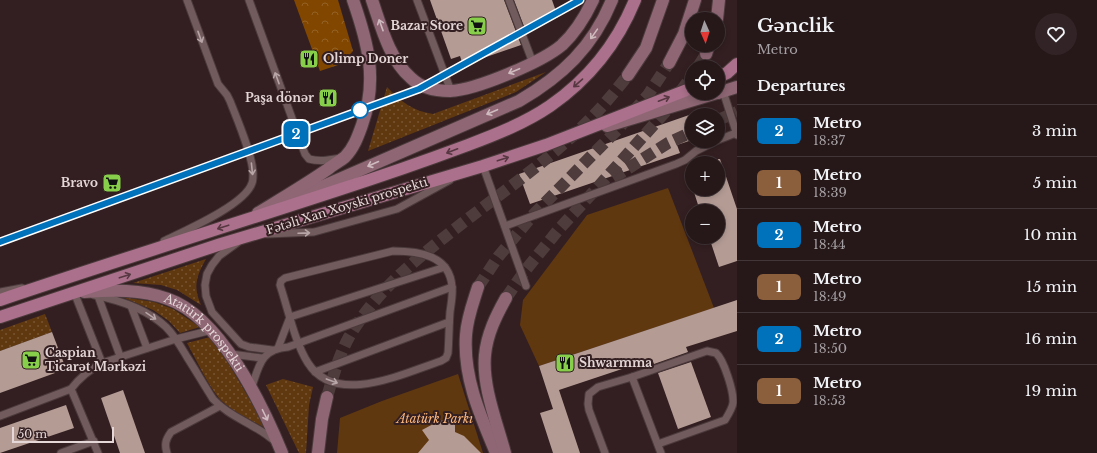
<!DOCTYPE html>
<meta charset="utf-8">
<style>
body{margin:0;font-family:"Libre Baskerville",serif;background:#322426;color:#f1f3f6;height:100vh;display:flex;flex-direction:column;font-size:15px;white-space:nowrap}
*{box-sizing:border-box;margin:0}
p{font-size:13px;color:#a49fa2}
.icon{flex:none;width:22px;height:22px;fill:none;stroke:currentColor;stroke-width:2;stroke-linecap:round;stroke-linejoin:round}
.map{position:relative;flex:1;overflow:hidden}
.panel{display:flex;flex-direction:column;background:#261719;width:360px}
.panel>*{flex:none}
.badge{padding:0 8px;border-radius:6px;font-size:14px;line-height:26px}
.needle{width:26px;rotate:177deg}
.fabs{position:absolute;left:685px;top:12px;display:grid;gap:8px}
.fabs a{display:grid;place-items:center;width:40px;height:40px;border-radius:50%;background:#261719;box-shadow:0 2px 6px #0003,0 0 0 1px #423638;font-size:20px}
.scale{position:absolute;left:12px;bottom:10px;width:102px;box-sizing:border-box;padding-left:4px;border:2px solid #e5d7d8;border-top:0;font-size:11px;line-height:14px;white-space:nowrap;color:#e5d7d8;-webkit-text-stroke:3px #331f21;paint-order:stroke}
.map>.badge{position:absolute;translate:-50% -50%;box-shadow:0 0 0 2px #fff}
h2{padding:0 20px;font-size:15px;line-height:36px}
.round{display:grid;place-items:center;flex:none;width:42px;height:42px;border-radius:21px;background:#322426}
.head{display:flex;align-items:center;justify-content:space-between;height:68px;padding:0 20px}
h1{font-size:19px;font-weight:600;line-height:30px}
ul{padding:0;list-style:none}
li{display:flex;align-items:center;gap:12px;height:52px;padding:0 20px;border-top:1px solid #423638}
li div{flex:1}
li b{display:block;font-size:15px}
li em{font-style:normal}
li .badge{min-width:44px;font-weight:700;text-align:center}
main{display:flex;flex:1;min-height:0}
.map>svg:first-child{display:block}
</style>
<main>
<div class="map">
<svg width="737" height="453" viewBox="0 0 737 453">
<defs>
<pattern id="grass-dots" width="8" height="8" patternUnits="userSpaceOnUse"><rect width="8" height="8" fill="#603810"/><path d="M2 2h.1M6 6h.1" fill="none" stroke="#775432" stroke-width="1.8" stroke-linecap="round"/></pattern>
<pattern id="forest-crowns" width="20" height="18" patternUnits="userSpaceOnUse"><rect width="20" height="18" fill="#814700"/><path d="M2 6a3 3 0 1 1 6 0M12 15a3 3 0 1 1 6 0" fill="none" stroke="#936124"/></pattern>
</defs>
<rect width="100%" height="100%" fill="#331f21"/>
<!-- grass -->
<g fill="url(#grass-dots)">
<path d="M546,72L516,92L368,151L387,87C401,102 413,111 433,114Z"/>
<path d="M206,259C196,277 193,286 201,305L177,290L161,285L133,283Z"/>
<polygon points="122,297 154,302 173,309 200,327 180,333 169,321 153,310"/>
<polygon points="45,314 52,332 0,351 0,330"/>
<path d="M210,337L227,361L267,429C253,421 237,414 224,403C211,392 196,359 187,343Z"/>
<polygon points="283,379 313,387 309,405 306,453 299,453 266,385"/>
</g>
<!-- forest -->
<polygon fill="url(#forest-crowns)" points="294,0 338,0 353,51 341,64 320,71"/>
<!-- park -->
<g fill="#603810">
<polygon points="668,188 714,308 539,366 520,325 523,300 587,215"/>
<polygon points="458,374 483,453 337,453 340,418 382,401"/>
</g>
<!-- building -->
<g fill="#b49c95">
<polygon points="430,0 504,0 521,45 463,65 460,56 451,59"/>
<polygon points="514,0 552,0 558,17 525,29"/>
<polygon points="692,114 692,140 677,145 680,153 530,204 519,174"/>
<polygon points="718,159 720,159 737,209 737,261 719,267 709,237 718,237 718,211 700,211 693,189 718,189"/>
<polygon points="737,300 737,331 686,347 688,352 654,364 652,359 559,390 580,453 553,453 540,413 553,409 539,366"/>
<polygon points="52,332 66,369 0,393 0,351"/>
<polygon points="691,362 711,417 678,429 658,373"/>
<polygon points="123,390 145,453 120,453 101,398"/>
<polygon points="66,405 74,428 0,453 0,428"/>
<polygon points="455,417 455,432 464,436 481,453 418,453 429,440 422,430 437,422"/>
</g>
<g fill="none" stroke-linecap="round" stroke-linejoin="round">
<!-- secondary-tunnel -->
<g stroke="#4e3b3c" stroke-width="12" stroke-dasharray="12 6" stroke-linecap="butt">
<polyline points="698,67 706,54"/>
<polyline points="718,120 737,112"/>
<polyline points="613,178 668,143 692,132"/>
<polyline points="478,287 498,257 532,216 617,130 648,95 669,63"/>
<polyline points="506,298 524,272 559,229 598,187 666,111 692,76"/>
<path d="M327,397C333,377 339,355 349,337C379,286 423,254 469,218C507,189 548,160 582,127C599,111 614,93 628,75"/>
</g>
<!-- lane casing -->
<g stroke="#4b3a3c" stroke-width="9">
<g id="lane">
<path d="M249,0L305,154L309,159C320,162 329,160 340,158"/>
<polyline points="417,0 451,91"/>
<polyline points="509,0 533,63"/>
<polyline points="723,91 737,135"/>
<polyline points="718,140 736,133"/>
<polyline points="483,166 526,286"/>
<polyline points="505,226 676,164 685,160 696,151 716,141"/>
<polyline points="267,234 314,232 397,209 450,180"/>
<path d="M164,241C184,231 245,205 252,183C253,181 253,177 253,174C253,156 237,119 230,101L227,95L218,84L187,0"/>
<polyline points="237,243 219,256 212,265 207,274 205,285 206,296 212,312 241,344 249,347 272,350"/>
<path d="M393,251C418,251 450,255 452,287C453,295 451,304 450,312C449,326 449,339 448,353L446,358L441,361C404,373 336,407 308,363C295,343 288,309 280,285L281,281L285,278Z"/>
<polyline points="0,292 22,288"/>
<path d="M94,295C119,300 147,309 166,327C175,336 181,347 187,357C196,371 204,385 213,399C225,412 239,418 254,427C262,431 268,436 275,441"/>
<polyline points="98,296 120,356"/>
<polyline points="131,306 147,348"/>
<polyline points="278,348 290,317 445,267"/>
<polyline points="231,354 262,358"/>
<polyline points="102,363 176,339 212,330"/>
<polyline points="315,372 449,322"/>
<path d="M632,377L707,351L716,353C724,360 734,392 733,403C732,409 728,415 725,420L658,444"/>
<polyline points="71,389 98,453"/>
<path d="M251,389C259,367 260,349 288,347L452,287"/>
<path d="M0,416L71,389C80,377 89,370 102,363L74,292L77,293"/>
<polyline points="61,453 94,441"/>
<path d="M167,453C164,444 166,439 171,432L220,406"/>
<polyline points="605,453 589,410 588,404 589,394 598,387 632,377 661,453"/>
</g>
</g>
<!-- secondary casing -->
<g stroke="#4b3a3c" stroke-width="14">
<g id="secondary">
<path d="M372,0C381,26 389,59 411,78C421,88 436,91 450,91C476,90 542,62 562,45C576,32 585,17 593,0"/>
<polyline points="717,19 719,0"/>
<polyline points="706,54 709,45"/>
<polyline points="669,63 684,34 695,0"/>
<polyline points="628,75 646,48 663,0"/>
<polyline points="718,93 737,87"/>
<polyline points="607,126 717,93"/>
<path d="M289,201L519,101C562,76 593,47 612,0"/>
<path d="M258,213C281,199 305,185 328,169C333,165 340,161 345,157C354,148 358,136 362,125C378,80 368,43 353,0"/>
<path d="M478,287C473,303 467,318 466,335C463,377 480,415 496,453"/>
<path id="s1" d="M84,292C112,290 141,289 168,299C220,317 262,404 282,453"/>
<polyline points="318,453 322,419 327,397"/>
<path d="M505,453C497,423 482,386 485,355C487,334 496,316 506,298"/>
</g>
</g>
<!-- primary casing -->
<g stroke="#4b3a3c" stroke-width="14">
<g id="primary">
<polyline points="718,77 727,73 737,64"/>
<path d="M0,300C112,262 225,227 338,190C382,176 425,161 468,145C497,134 525,123 550,106C589,79 617,44 635,0"/>
<polyline points="0,317 221,244 483,166 546,145 692,88"/>
</g>
</g>
<!-- lane -->
<use href="#lane" stroke="#725b5d" stroke-width="7"/>
<!-- secondary -->
<use href="#secondary" stroke="#8e6674" stroke-width="12"/>
<!-- primary -->
<use href="#primary" stroke="#ab708b" stroke-width="12"/>
</g>
<!-- one-way arrows -->
<defs><path id="oneway-shaft" d="M-6 0H5M1.5-3L5.5 0L1.5 3" fill="none" stroke-width="1.6" stroke-linecap="round" stroke-linejoin="round"/></defs>
<g stroke="#cfbbbf">
<use href="#oneway-shaft" transform="translate(381 25) rotate(-110)"/>
<use href="#oneway-shaft" transform="translate(594 34) rotate(125)"/>
<use href="#oneway-shaft" transform="translate(514 71) rotate(157)"/>
<use href="#oneway-shaft" transform="translate(492 112) rotate(157)"/>
<use href="#oneway-shaft" transform="translate(373 164) rotate(156)"/>
<use href="#oneway-shaft" transform="translate(265 415) rotate(64)"/>
</g>
<g stroke="#b7a5a7">
<use href="#oneway-shaft" transform="translate(200 37) rotate(70)"/>
<use href="#oneway-shaft" transform="translate(277 78) rotate(-110)"/>
<use href="#oneway-shaft" transform="translate(252 169) rotate(84)"/>
<use href="#oneway-shaft" transform="translate(304 233) rotate(-2)"/>
<use href="#oneway-shaft" transform="translate(151 316) rotate(34)"/>
<use href="#oneway-shaft" transform="translate(332 381) rotate(20)"/>
</g>
<g stroke="#573741">
<use href="#oneway-shaft" transform="translate(578 83) rotate(139)"/>
<use href="#oneway-shaft" transform="translate(664 99) rotate(-21)"/>
<use href="#oneway-shaft" transform="translate(452 151) rotate(159)"/>
<use href="#oneway-shaft" transform="translate(503 159) rotate(-18)"/>
<use href="#oneway-shaft" transform="translate(223 227) rotate(162)"/>
<use href="#oneway-shaft" transform="translate(125 276) rotate(-18)"/>
</g>
<g fill="none" stroke-linecap="round" stroke-linejoin="round">
<!-- line casing -->
<g stroke="#fff" stroke-width="9">
<polyline id="line" points="0,242 419,89 580,0"/>
</g>
<!-- line -->
<use href="#line" stroke="#0072bc" stroke-width="6"/>
</g>
<!-- icons -->
<defs>
<g id="supermarket-square" transform="scale(1)"><rect x="-9" y="-9" width="18" height="18" rx="4" fill="#87cf4a" stroke="#331f21"/><path d="M-6-5.5h2.5l.6 2H6L4.5 2H-2.5L-4.4-4H-6ZM-1.5 3.2a1.3 1.3 0 1 0 .1 0ZM3 3.2a1.3 1.3 0 1 0 .1 0Z" fill="#111"/></g>
<g id="restaurant-square" transform="scale(1)"><rect x="-9" y="-9" width="18" height="18" rx="4" fill="#87cf4a" stroke="#331f21"/><path d="M-5-6h1v4h1v-4h1v4h1v-4h1v5L-1.5 .5V6h-2V.5L-5-1ZM5-6V6H3V1.5H1.5Q1.5-4 5-6Z" fill="#111"/></g>
</defs>
<g fill-rule="evenodd">
<use href="#supermarket-square" x="477" y="26"/>
<use href="#restaurant-square" x="309" y="59"/>
<use href="#restaurant-square" x="328" y="98"/>
<use href="#supermarket-square" x="112" y="183"/>
<use href="#supermarket-square" x="31" y="360"/>
<use href="#restaurant-square" x="565" y="363"/>
</g>
<!-- markers -->
<circle fill="#fff" stroke="#0072bc" stroke-width="2" cx="360" cy="110" r="8"/>
<g text-anchor="middle" stroke-width="4" stroke-linejoin="round" paint-order="stroke">
<!-- poi labels -->
<g font-size="12" font-weight="bold" fill="#e5d7d8" stroke="#331f21" text-anchor="end">
<text x="463" y="30">Bazar Store</text>
<text x="323" y="63" text-anchor="start">Olimp Doner</text>
<text x="314" y="102">Paşa dönər</text>
<text x="98" y="187">Bravo</text>
<text x="45" y="357" text-anchor="start">Caspian<tspan x="45" dy="14">Ticarət Mərkəzi</tspan></text>
<text x="579" y="367" text-anchor="start">Shwarmma</text>
</g>
<!-- street labels -->
<g font-size="12" fill="#e5d7d8" stroke="#331f21">
<text transform="translate(347 206) rotate(-17)" y="4">Fətəli Xan Xoyski prospekti</text>
<text dy="4" stroke="none"><textPath href="#s1" startOffset="135">Atatürk prospekti</textPath></text>
</g>
<!-- park labels -->
<g font-size="12" font-style="italic" fill="#fcb77c" stroke="#331f21">
<text x="435" y="423">Atatürk Parkı</text>
</g>
</g>
</svg>
<div class="fabs">
<a><svg class="needle" viewBox="-14 -14 28 28"><path d="M0-13l5 13h-10z" fill="#e53935"/><path d="M0 13l5-13h-10z" fill="#a49fa2"/></svg></a>
<a><svg class="icon" aria-label="locate" viewBox="0 0 24 24"><circle cx="12" cy="12" r="6"/><path d="M12 2v4M12 18v4M2 12h4M18 12h4"/></svg></a>
<a><svg class="icon" aria-label="layers" viewBox="0 0 24 24"><path d="M12 4l9 5-9 5-9-5zM3 14l9 5 9-5"/></svg></a>
<a>+</a>
<a>−</a>
</div>
<div class="scale">50 m</div>
<b class="badge" style="left:296px;top:134px;background:#0072bc;color:#fff">2</b>
</div>
<section class="panel">
<div class="head"><div><h1>Gənclik</h1><p>Metro</p></div><a class="round"><svg class="icon" aria-label="heart" viewBox="0 0 24 24"><path d="M12 20l-8-8c-3-5 5-10 8-4 3-6 11-1 8 4z"/></svg></a></div>
<h2>Departures</h2>
<ul>
<li><span class="badge" style="background:#0072bc;color:#fff">2</span><div><b>Metro</b><p>18:37</p></div><em>3 min</em></li>
<li><span class="badge" style="background:#8b5e3c;color:#fff">1</span><div><b>Metro</b><p>18:39</p></div><em>5 min</em></li>
<li><span class="badge" style="background:#0072bc;color:#fff">2</span><div><b>Metro</b><p>18:44</p></div><em>10 min</em></li>
<li><span class="badge" style="background:#8b5e3c;color:#fff">1</span><div><b>Metro</b><p>18:49</p></div><em>15 min</em></li>
<li><span class="badge" style="background:#0072bc;color:#fff">2</span><div><b>Metro</b><p>18:50</p></div><em>16 min</em></li>
<li><span class="badge" style="background:#8b5e3c;color:#fff">1</span><div><b>Metro</b><p>18:53</p></div><em>19 min</em></li>
</ul>
</section>
</main>
